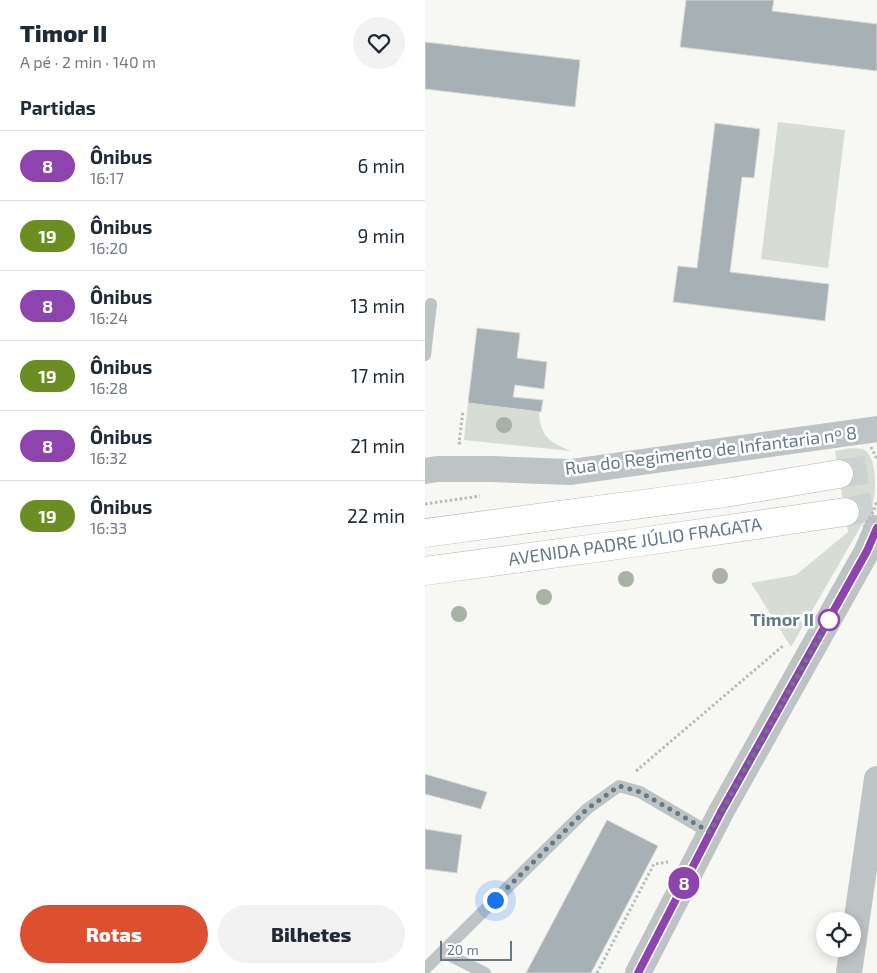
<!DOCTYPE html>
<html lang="pt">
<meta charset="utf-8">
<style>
body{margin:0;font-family:"Exo 2",sans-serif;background:#f2f2f3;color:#1f2937;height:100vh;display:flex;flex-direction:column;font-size:19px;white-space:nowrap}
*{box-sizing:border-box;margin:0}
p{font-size:16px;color:#747a83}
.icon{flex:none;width:28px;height:28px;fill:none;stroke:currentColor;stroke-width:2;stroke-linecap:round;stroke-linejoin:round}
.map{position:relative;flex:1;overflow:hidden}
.drawer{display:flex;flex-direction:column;background:#fff;width:425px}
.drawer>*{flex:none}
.badge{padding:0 10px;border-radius:16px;font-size:18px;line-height:32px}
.tools{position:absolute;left:391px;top:912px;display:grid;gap:10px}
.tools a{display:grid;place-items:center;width:45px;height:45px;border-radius:50%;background:#fff;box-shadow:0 2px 12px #0003;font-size:25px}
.scale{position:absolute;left:15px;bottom:12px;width:72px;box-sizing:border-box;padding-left:5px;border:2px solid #677984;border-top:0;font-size:14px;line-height:18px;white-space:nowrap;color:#677984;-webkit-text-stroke:4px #fff;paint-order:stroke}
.you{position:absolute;width:25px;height:25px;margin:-12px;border:4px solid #fff;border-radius:50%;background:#1a73e8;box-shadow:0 0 0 8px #1a73e833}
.map>.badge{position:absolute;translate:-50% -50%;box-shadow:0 0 0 2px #fff}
h2{padding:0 20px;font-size:19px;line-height:45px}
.round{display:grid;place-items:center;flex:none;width:52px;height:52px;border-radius:26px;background:#f2f2f3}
.summary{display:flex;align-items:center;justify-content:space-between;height:85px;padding:0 20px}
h1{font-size:24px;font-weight:800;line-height:38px}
.action{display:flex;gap:10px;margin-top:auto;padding:10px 20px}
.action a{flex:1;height:58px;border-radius:30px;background:#dc4f2f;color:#fff;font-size:20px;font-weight:800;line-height:58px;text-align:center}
.action a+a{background:#f2f2f3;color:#1f2937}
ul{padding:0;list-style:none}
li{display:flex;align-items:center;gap:15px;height:70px;padding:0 20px;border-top:1px solid #e0e1e3}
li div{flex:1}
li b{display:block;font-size:19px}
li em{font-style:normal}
li .badge{min-width:55px;font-weight:700;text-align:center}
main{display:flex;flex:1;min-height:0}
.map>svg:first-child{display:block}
</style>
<main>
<section class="drawer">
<div class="summary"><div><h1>Timor II</h1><p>A pé · 2 min · 140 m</p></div><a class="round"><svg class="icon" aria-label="heart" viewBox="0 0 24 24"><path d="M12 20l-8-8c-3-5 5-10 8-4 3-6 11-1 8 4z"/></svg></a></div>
<h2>Partidas</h2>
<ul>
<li><span class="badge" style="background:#8e44ad;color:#fff">8</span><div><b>Ônibus</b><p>16:17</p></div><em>6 min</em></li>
<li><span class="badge" style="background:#6b8e23;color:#fff">19</span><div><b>Ônibus</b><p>16:20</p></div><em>9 min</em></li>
<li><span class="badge" style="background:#8e44ad;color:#fff">8</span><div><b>Ônibus</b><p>16:24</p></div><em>13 min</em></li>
<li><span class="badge" style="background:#6b8e23;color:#fff">19</span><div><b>Ônibus</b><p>16:28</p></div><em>17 min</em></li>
<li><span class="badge" style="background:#8e44ad;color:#fff">8</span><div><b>Ônibus</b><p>16:32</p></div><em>21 min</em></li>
<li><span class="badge" style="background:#6b8e23;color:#fff">19</span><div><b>Ônibus</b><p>16:33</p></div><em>22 min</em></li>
</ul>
<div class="action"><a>Rotas</a><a>Bilhetes</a></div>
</section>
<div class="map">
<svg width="452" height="973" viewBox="0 0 452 973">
<rect width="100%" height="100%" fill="#f7f7f4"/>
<!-- green -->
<g fill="#d7dcd4">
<polygon points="353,122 420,130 403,268 336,259"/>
<path d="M43,403L114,412C115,436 124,442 146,451L39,440Z"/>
<path d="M426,448C430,449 434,448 438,449C452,456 452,491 447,507L366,647L326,583L371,575L423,532L410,451Z"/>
</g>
<!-- building -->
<g fill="#a7b0b5" stroke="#d9d9d7">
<polygon points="261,0 349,0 347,11 452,24 452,71 255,47"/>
<polygon points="0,42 155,60 150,107 0,89"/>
<polygon points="290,123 335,129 329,178 317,177 305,272 404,284 400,321 248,302 253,266 272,268"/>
<polygon points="52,328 95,333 92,358 122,362 119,389 90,385 88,397 118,400 116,412 43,403"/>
<polygon points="0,774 62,792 56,809 0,794"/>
<polygon points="182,820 233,846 166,973 101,973"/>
<polygon points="0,829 37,835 32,873 0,869"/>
</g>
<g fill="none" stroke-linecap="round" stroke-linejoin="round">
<!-- highway-tunnel -->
<g stroke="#ccd1d2" stroke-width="28" stroke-dasharray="28 14" stroke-linecap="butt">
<polyline points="414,474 452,468"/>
<polyline points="420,512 452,506"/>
</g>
<!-- highway casing -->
<g stroke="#b2b6b9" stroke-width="29">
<g id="highway">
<polyline points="0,533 300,493 414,474"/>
<polyline points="0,571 201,544 420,512"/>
</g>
</g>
<!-- path -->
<g stroke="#b9bcbe" stroke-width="3" stroke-dasharray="2.5 2.5" stroke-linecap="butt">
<polyline points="36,443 34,443 38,411"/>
<polyline points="0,504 55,496"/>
<polyline points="211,771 359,645"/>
<polyline points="172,973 229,864 243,862"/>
</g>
<!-- lane -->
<g stroke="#bec3c6" stroke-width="12">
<polyline points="0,355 6,304"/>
<polyline points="18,952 60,973"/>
<polyline points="0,969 162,809 194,786 215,792 285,833"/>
</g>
<!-- street -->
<g stroke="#bec3c6" stroke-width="26">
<polyline points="0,471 12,469 66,469 146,472 452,429"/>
<polyline points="213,973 296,812 442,551 452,528"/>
<polyline points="424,973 452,779"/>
</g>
<!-- highway -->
<use href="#highway" stroke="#fff" stroke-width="28"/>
<!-- path-bridge -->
<g stroke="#b9bcbe" stroke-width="3" stroke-dasharray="2.5 2.5" stroke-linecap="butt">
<polyline points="446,447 452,459"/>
<polyline points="439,527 449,510 452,500"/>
</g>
</g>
<!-- trees -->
<g fill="#a7b1a4">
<circle cx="79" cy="425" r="8"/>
<circle cx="295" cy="576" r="8"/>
<circle cx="201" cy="579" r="8"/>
<circle cx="119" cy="597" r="8"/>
<circle cx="34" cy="614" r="8"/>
</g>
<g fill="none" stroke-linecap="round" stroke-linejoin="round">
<!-- line casing -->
<g stroke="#fff" stroke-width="11">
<polyline id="line" points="213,973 296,812 442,551 452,528"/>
</g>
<!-- line -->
<use href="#line" stroke="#8e44ad" stroke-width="8"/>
<!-- walk -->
<polyline stroke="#677984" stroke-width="5" stroke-dasharray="0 9" points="70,900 162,809 194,786 215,792 285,832 404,620"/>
</g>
<!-- markers -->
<circle fill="#fff" stroke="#8e44ad" stroke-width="2.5" cx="404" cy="620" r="10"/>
<g text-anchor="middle" stroke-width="5" stroke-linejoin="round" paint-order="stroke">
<!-- street labels -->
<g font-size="18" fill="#677984" stroke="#fff">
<text transform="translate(286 451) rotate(-7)" y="6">Rua do Regimento de Infantaria nº 8</text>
<text transform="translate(210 542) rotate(-8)" y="6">AVENIDA PADRE JÚLIO FRAGATA</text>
</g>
<!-- stop labels -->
<g font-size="18" font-weight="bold" fill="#677984" stroke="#fff" text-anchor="end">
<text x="389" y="626">Timor II</text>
</g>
</g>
</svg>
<div class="tools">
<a><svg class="icon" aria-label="locate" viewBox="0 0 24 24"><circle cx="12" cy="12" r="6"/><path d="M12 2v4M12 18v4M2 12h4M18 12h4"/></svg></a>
</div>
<div class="scale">20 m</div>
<div class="you" style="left:70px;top:900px"></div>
<b class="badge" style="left:259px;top:883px;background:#8e44ad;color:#fff">8</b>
</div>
</main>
